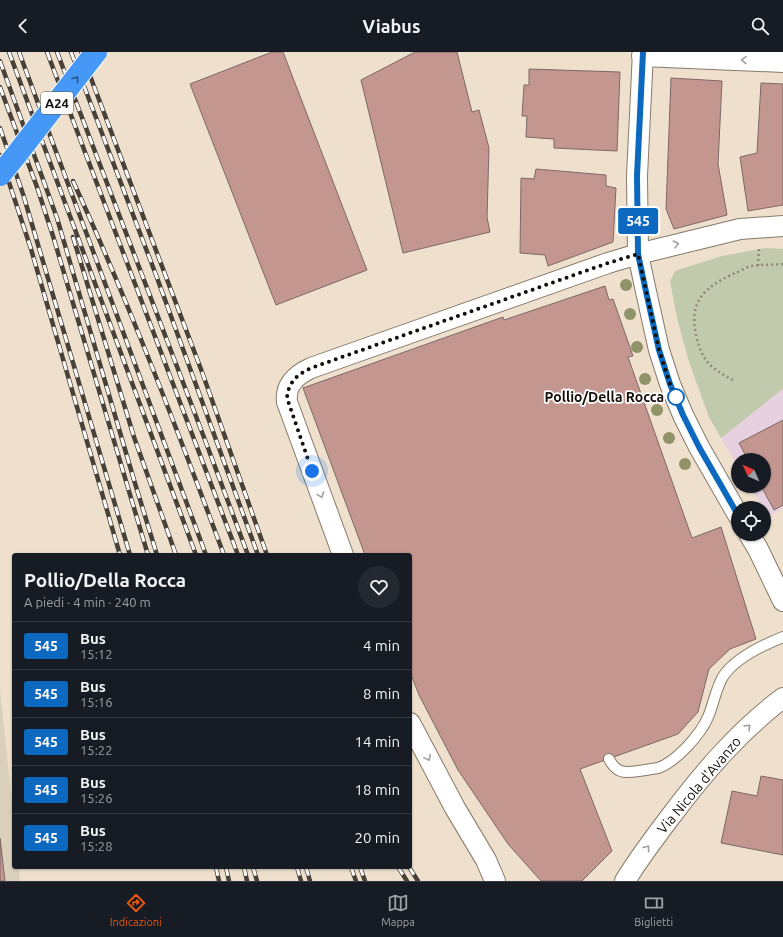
<!DOCTYPE html>
<html lang="it">
<meta charset="utf-8">
<style>
body{margin:0;font-family:Ubuntu,sans-serif;background:#242831;color:#f1f3f6;height:100vh;display:flex;flex-direction:column;font-size:15px;white-space:nowrap}
*{box-sizing:border-box;margin:0}
p{font-size:13px;color:#9ea1a6}
.icon{flex:none;width:22px;height:22px;fill:none;stroke:currentColor;stroke-width:2;stroke-linecap:round;stroke-linejoin:round}
.map{position:relative;flex:1;overflow:hidden}
.sheet{position:absolute;left:12px;top:501px;width:400px;height:316px;display:flex;flex-direction:column;background:#171b24;border-radius:4px;box-shadow:0 1px 3px #0004}
.sheet>*{flex:none}
.badge{padding:0 8px;border-radius:3px;font-size:14px;line-height:26px}
.needle{width:26px;rotate:315deg}
.controls{position:absolute;left:731px;top:401px;display:grid;gap:8px}
.controls a{display:grid;place-items:center;width:40px;height:40px;border-radius:50%;background:#171b24;box-shadow:0 1px 3px #0004;font-size:20px}
.you{position:absolute;width:20px;height:20px;margin:-10px;border:3px solid #fff;border-radius:50%;background:#1a73e8;box-shadow:0 0 0 6px #1a73e833}
.map>.badge{position:absolute;translate:-50% -50%;box-shadow:0 0 0 2px #fff}
.round{display:grid;place-items:center;flex:none;width:42px;height:42px;border-radius:21px;background:#242831}
.overview{display:flex;align-items:center;justify-content:space-between;height:68px;padding:0 12px}
h1{font-size:19px;font-weight:700;line-height:30px}
ul{padding:0;list-style:none}
li{display:flex;align-items:center;gap:12px;height:48px;padding:0 12px;border-top:1px solid #363941}
li div{flex:1}
li b{display:block;font-size:15px}
li em{font-style:normal}
li .badge{min-width:44px;font-weight:700;text-align:center}
header{display:flex;justify-content:space-between;align-items:center;height:52px;padding:0 12px;background:#171b24;font-size:18px;font-weight:700}
.dock{display:flex;justify-content:space-around;align-items:center;height:56px;border-top:1px solid #363941;background:#171b24;font-size:11px;color:#9ea1a6}
.dock a{display:grid;justify-items:center;gap:2px}
.dock .current{color:#ea580c}
.map>svg:first-child{display:block}
</style>
<header><svg class="icon" aria-label="back" viewBox="0 0 24 24"><path d="M15 5l-7 7 7 7"/></svg>Viabus<svg class="icon" aria-label="search" viewBox="0 0 24 24"><circle cx="10" cy="10" r="6"/><path d="M15 15l6 6"/></svg></header>
<div class="map">
<svg width="783" height="829" viewBox="0 0 783 829">
<rect width="100%" height="100%" fill="#eee0cd"/>
<!-- commercial -->
<polygon fill="#dad0bc" points="0,637 14,770 14,815 19,815 20,829 0,829"/>
<!-- education -->
<polygon fill="#e7d1e0" points="783,337 783,456 768,465 764,456 763,456 749,434 764,434 764,408 738,408 738,415 721,386"/>
<!-- green -->
<polygon fill="#c1caad" points="766,196 783,197 783,337 721,386 709,365 689,310 677,266 670,229 675,219 722,204"/>
<!-- building -->
<g fill="#c39790" stroke="#7e6864">
<polygon points="272,0 283,0 367,218 276,253 190,32"/>
<polygon points="415,0 457,0 472,60 479,58 489,96 487,165 490,180 403,201 361,28"/>
<polygon points="529,17 620,20 617,99 554,96 554,87 526,85 527,64 522,64 524,33 529,33"/>
<polygon points="671,26 722,29 718,112 727,163 674,177 666,157"/>
<polygon points="761,31 783,32 783,153 748,159 740,105 757,101"/>
<polygon points="536,117 606,123 606,134 616,136 613,190 548,214 545,203 520,201 521,126 534,127"/>
<polygon points="605,234 609,248 613,247 633,304 628,305 692,486 721,475 756,587 730,597 709,617 698,660 678,682 580,717 612,799 582,829 541,829 508,792 458,718 419,643 410,620 410,503 365,503 303,336 503,265 504,268"/>
<polygon points="783,368 783,453 774,458 761,434 764,434 764,408 748,408 739,391"/>
<polygon points="761,724 783,728 783,803 721,791 732,739 757,744"/>
<polygon points="0,786 5,829 0,829"/>
</g>
<g fill="none" stroke-linecap="round" stroke-linejoin="round">
<!-- service casing -->
<g stroke="#877a69" stroke-width="12">
<path id="service" d="M609,707C617,722 624,721 639,719C645,718 652,717 658,716C676,710 701,682 708,665C714,651 716,635 724,623C737,605 763,593 783,585"/>
</g>
<!-- minor casing -->
<g stroke="#877a69" stroke-width="22">
<g id="minor">
<polyline points="643,0 637,124 638,202 645,235 659,298 670,332 683,363 699,395 738,463"/>
<polyline points="642,4 783,10"/>
<polyline points="749,482 758,497 783,549"/>
<path d="M343,503L287,350C285,333 296,323 311,316L608,211L638,202L740,177L783,174"/>
<polyline points="410,671 455,756 486,808 495,829"/>
<path d="M625,829C639,806 655,785 671,764C704,720 739,679 783,646"/>
</g>
</g>
<!-- path -->
<g stroke="#92877a" stroke-width="2.5" stroke-dasharray="2 3" stroke-linecap="butt">
<polyline points="758,214 759,195"/>
<path d="M733,328C710,316 702,309 696,283C689,249 704,236 733,222C739,220 746,215 752,214C762,212 773,213 783,212"/>
</g>
<!-- service -->
<use href="#service" stroke="#fff" stroke-width="10"/>
<!-- minor -->
<use href="#minor" stroke="#fff" stroke-width="20"/>
<!-- rail casing -->
<g stroke="#484138" stroke-width="4.5">
<g id="rail">
<polyline points="9,0 196,503"/>
<polyline points="19,0 206,503"/>
<polyline points="47,0 238,503"/>
<polyline points="57,0 205,388 248,503"/>
<polyline points="71,0 156,223 258,503"/>
<polyline points="81,0 202,320 267,503"/>
<polyline points="0,9 57,166 134,428 157,503"/>
<polyline points="0,35 37,135 53,184 148,503"/>
<polyline points="0,76 23,142 130,503"/>
<polyline points="0,103 31,197 120,503"/>
<path d="M73,129C129,251 177,377 224,503"/>
<polyline points="73,185 134,385 176,503"/>
<polyline points="216,815 219,829"/>
<polyline points="226,815 229,829"/>
<polyline points="244,815 247,829"/>
<polyline points="253,815 257,829"/>
<polyline points="297,815 301,829"/>
<polyline points="306,815 310,829"/>
<polyline points="351,815 356,829"/>
<polyline points="360,815 365,829"/>
<polyline points="398,815 407,829"/>
<polyline points="409,815 418,829"/>
</g>
</g>
<!-- rail -->
<use href="#rail" stroke="#fff" stroke-width="3" stroke-dasharray="9" stroke-linecap="butt"/>
<!-- motorway-bridge casing -->
<g stroke="#fff" stroke-width="24" stroke-linecap="butt">
<polyline id="motorway-bridge" points="0,123 17,102 96,0"/>
</g>
<!-- motorway-bridge -->
<use href="#motorway-bridge" stroke="#4698f6" stroke-width="22"/>
</g>
<!-- trees -->
<g fill="#909268">
<circle cx="626" cy="233" r="6"/>
<circle cx="630" cy="262" r="6"/>
<circle cx="637" cy="295" r="6"/>
<circle cx="645" cy="327" r="6"/>
<circle cx="657" cy="358" r="6"/>
<circle cx="669" cy="386" r="6"/>
<circle cx="685" cy="412" r="6"/>
</g>
<!-- one-way arrows -->
<defs><path id="oneway-chevron" d="M-2-3.5L2.5 0L-2 3.5" fill="none" stroke-width="1.6" stroke-linecap="round" stroke-linejoin="round"/></defs>
<g stroke="#a19f9d">
<use href="#oneway-chevron" transform="translate(744 8) rotate(-178)"/>
<use href="#oneway-chevron" transform="translate(676 192) rotate(-14)"/>
<use href="#oneway-chevron" transform="translate(321 443) rotate(70)"/>
<use href="#oneway-chevron" transform="translate(748 675) rotate(-44)"/>
<use href="#oneway-chevron" transform="translate(428 706) rotate(62)"/>
<use href="#oneway-chevron" transform="translate(647 796) rotate(-53)"/>
</g>
<use stroke="#2d5480" href="#oneway-chevron" transform="translate(76 27) rotate(-52)"/>
<g fill="none" stroke-linecap="round" stroke-linejoin="round">
<!-- line casing -->
<g stroke="#fff" stroke-width="9">
<polyline id="line" points="643,0 637,124 638,202 645,235 659,298 670,332 683,363 699,395 738,463"/>
</g>
<!-- line -->
<use href="#line" stroke="#0c69bf" stroke-width="6"/>
<!-- walk -->
<path stroke="#140f09" stroke-width="4" stroke-dasharray="0 7.2" d="M312,419L287,346C288,330 298,322 311,316L608,211L638,202L659,298L670,332L676,345"/>
</g>
<!-- markers -->
<circle fill="#fff" stroke="#0c69bf" stroke-width="2" cx="676" cy="345" r="8"/>
<g text-anchor="middle" stroke-width="3.5" stroke-linejoin="round" paint-order="stroke">
<!-- shield labels -->
<rect fill="#fff" stroke="#5a5753" stroke-width="1" x="41" y="40" width="32" height="22" rx="3"/>
<g font-size="13" font-weight="bold" fill="#140f09">
<text x="57" y="56">A24</text>
</g>
<!-- stop labels -->
<g font-size="14" font-weight="bold" fill="#140f09" stroke="#fff" text-anchor="end">
<text x="664" y="350">Pollio/Della Rocca</text>
</g>
<!-- street labels -->
<g font-size="14" fill="#140f09" stroke="#fff">
<text transform="translate(699 733) rotate(-50)" y="5">Via Nicola d'Avanzo</text>
</g>
</g>
</svg>
<div class="controls">
<a><svg class="needle" viewBox="-14 -14 28 28"><path d="M0-13l5 13h-10z" fill="#e53935"/><path d="M0 13l5-13h-10z" fill="#9ea1a6"/></svg></a>
<a><svg class="icon" aria-label="locate" viewBox="0 0 24 24"><circle cx="12" cy="12" r="6"/><path d="M12 2v4M12 18v4M2 12h4M18 12h4"/></svg></a>
</div>
<div class="you" style="left:312px;top:419px"></div>
<b class="badge" style="left:638px;top:169px;background:#0c69bf;color:#fff">545</b>
<section class="sheet">
<div class="overview"><div><h1>Pollio/Della Rocca</h1><p>A piedi · 4 min · 240 m</p></div><a class="round"><svg class="icon" aria-label="heart" viewBox="0 0 24 24"><path d="M12 20l-8-8c-3-5 5-10 8-4 3-6 11-1 8 4z"/></svg></a></div>
<ul>
<li><span class="badge" style="background:#0c69bf;color:#fff">545</span><div><b>Bus</b><p>15:12</p></div><em>4 min</em></li>
<li><span class="badge" style="background:#0c69bf;color:#fff">545</span><div><b>Bus</b><p>15:16</p></div><em>8 min</em></li>
<li><span class="badge" style="background:#0c69bf;color:#fff">545</span><div><b>Bus</b><p>15:22</p></div><em>14 min</em></li>
<li><span class="badge" style="background:#0c69bf;color:#fff">545</span><div><b>Bus</b><p>15:26</p></div><em>18 min</em></li>
<li><span class="badge" style="background:#0c69bf;color:#fff">545</span><div><b>Bus</b><p>15:28</p></div><em>20 min</em></li>
</ul>
</section>
</div>
<nav class="dock">
<a class="current"><svg class="icon" aria-label="directions" viewBox="0 0 24 24"><path d="M12 3l9 9-9 9-9-9zM9 14v-3h6M13 9l2 2-2 2"/></svg>Indicazioni</a>
<a><svg class="icon" aria-label="map" viewBox="0 0 24 24"><path d="M3 6l6-2 6 2 6-2v14l-6 2-6-2-6 2zM9 4v14M15 6v14"/></svg>Mappa</a>
<a><svg class="icon" aria-label="tickets" viewBox="0 0 24 24"><path d="M3 7h18v10H3zM15 7v10"/></svg>Biglietti</a>
</nav>
